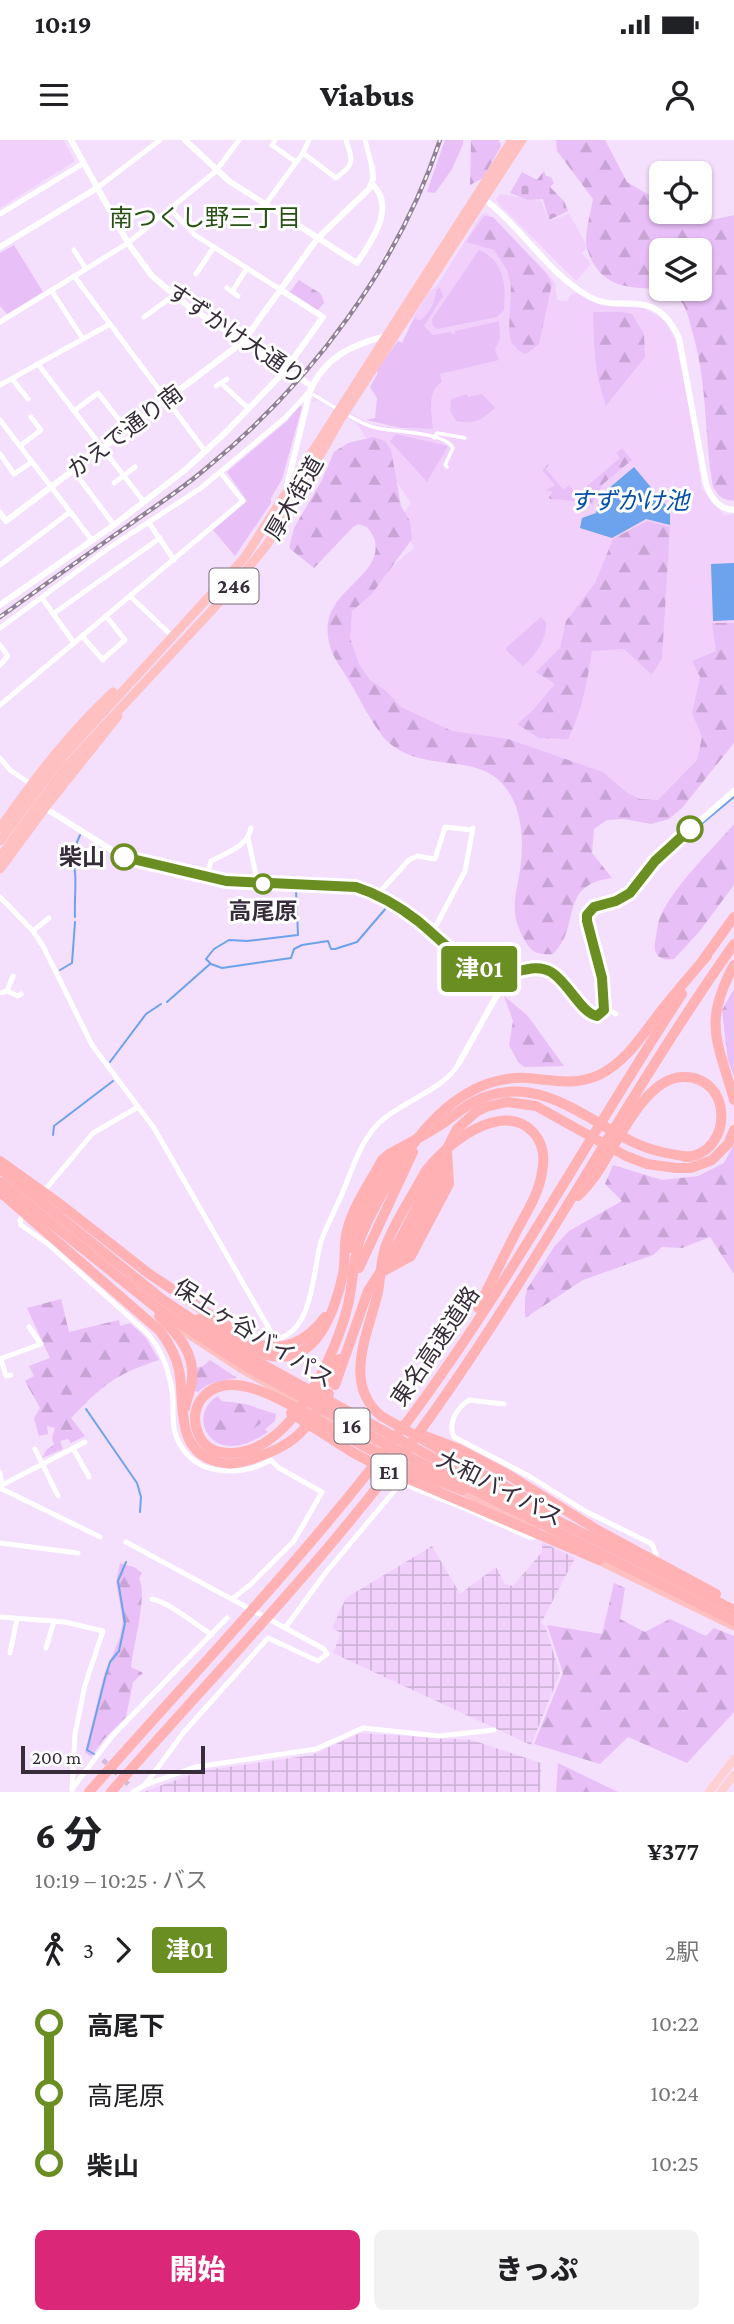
<!DOCTYPE html>
<html lang="ja">
<meta charset="utf-8">
<style>
body{margin:0;font-family:"Crimson Pro","Noto Sans JP",serif;background:#f2f2f2;color:#202124;height:100vh;display:flex;flex-direction:column;font-size:26px;white-space:nowrap}
*{box-sizing:border-box;margin:0}
p{font-size:23px;color:#757577}
.icon{flex:none;width:38px;height:38px;fill:none;stroke:currentColor;stroke-width:2;stroke-linecap:round;stroke-linejoin:round}
.map{position:relative;height:1652px;overflow:hidden}
.panel{display:flex;flex-direction:column;background:#fff;flex:1}
.panel>*{flex:none}
.badge{padding:0 14px;border-radius:5px;font-size:24px;line-height:46px}
.tools{position:absolute;left:649px;top:21px;display:grid;gap:14px}
.tools a{display:grid;place-items:center;width:63px;height:63px;border-radius:10px;background:#fff;box-shadow:0 2px 5px #0004;font-size:35px}
.scale{position:absolute;left:21px;bottom:18px;width:184px;box-sizing:border-box;padding-left:7px;border:4px solid #372c3a;border-top:0;font-size:19px;line-height:24px;white-space:nowrap;color:#372c3a;-webkit-text-stroke:5px #fff;paint-order:stroke}
.map>.badge{position:absolute;translate:-50% -50%;box-shadow:0 0 0 4px #fff}
.legs{display:flex;align-items:center;gap:10px;height:77px;padding:0 35px;font-size:23px}
.legs p{margin-inline-start:auto}
.overview{display:flex;align-items:center;justify-content:space-between;height:119px;padding:0 35px}
h1{font-size:38px;font-weight:800;line-height:52px}
.primary-button{display:flex;gap:14px;margin-top:auto;padding:14px 35px}
.primary-button a{flex:1;height:80px;border-radius:10px;background:#db2777;color:#fff;font-size:28px;font-weight:800;line-height:80px;text-align:center}
.primary-button a+a{background:#f2f2f2;color:#202124}
ul{padding:0 35px;list-style:none}
li{display:flex;align-items:center;gap:24px;height:70px;font-size:26px}
li i{display:grid;place-items:center;width:10px;height:100%;margin:0 9px;background:currentColor}
li i::after{content:'';width:18px;height:18px;margin:-9px;border:5px solid;border-radius:50%;background:#fff}
li p{margin-inline-start:auto}
li:first-child i{background:linear-gradient(#0000 50%,currentColor 0)}
li:last-child i{background:linear-gradient(currentColor 50%,#0000 0)}
.status{display:flex;justify-content:space-between;align-items:center;height:49px;padding:0 35px;background:#fff;direction:ltr}
.status svg{height:19px;fill:currentColor}
header{display:flex;justify-content:space-between;align-items:center;height:91px;padding:0 35px;background:#fff;font-size:32px;font-weight:800}
.map>svg:first-child{display:block}
</style>
<div class="status"><b>10:19</b><svg viewBox="0 0 49 12"><path d="M0 12V9h3v3zM5 12V6h3v6zM10 12V3h3v9zM15 12V0h3v12zM26 1h20v11H26zM47 4h2v5h-2z"/></svg></div>
<header><svg class="icon" aria-label="menu" viewBox="0 0 24 24"><path d="M4 6h16M4 12h16M4 18h16"/></svg>Viabus<svg class="icon" aria-label="person" viewBox="0 0 24 24"><circle cx="12" cy="8" r="4"/><path d="M4 21q1-7 8-7t8 7"/></svg></header>
<div class="map">
<svg width="734" height="1652" viewBox="0 0 734 1652">
<defs>
<pattern id="industrial-grid" width="8" height="8" patternUnits="userSpaceOnUse" patternTransform="scale(1.75)"><rect width="8" height="8" fill="#f1d1fc"/><path d="M0 4h8M4 0v8" fill="none" stroke="#cfb4d9"/></pattern>
<pattern id="forest-firs" width="22" height="20" patternUnits="userSpaceOnUse" patternTransform="scale(1.75)"><rect width="22" height="20" fill="#e9bff8"/><path d="M5 1l3.5 6h-7zM16 11l3.5 6h-7z" fill="#c8a4d5"/></pattern>
<pattern id="cemetery-stones" width="16" height="16" patternUnits="userSpaceOnUse" patternTransform="scale(1.75)"><rect width="16" height="16" fill="#e9bff8"/><path d="M2 7V4a2 2 0 0 1 4 0v3zM10 15v-3a2 2 0 0 1 4 0v3z" fill="#c8a4d5"/></pattern>
</defs>
<rect width="100%" height="100%" fill="#f4dffc"/>
<!-- built -->
<g fill="#f1d1fc">
<polygon points="0,0 63,0 75,21 0,68"/>
<polygon points="500,54 541,61 549,81 569,74 588,107 582,113 591,124 576,141 499,64 496,59"/>
<polygon points="487,73 548,134 555,143 557,160 567,162 570,155 577,153 595,163 606,166 643,168 658,176 666,183 675,199 688,260 702,349 724,375 734,374 734,487 703,624 658,662 643,661 459,596 354,545 336,482 374,441 414,408 399,381 411,363 356,283 318,260 312,262 316,251 319,256 371,284 402,289 430,289 413,177 430,151 437,146 482,74"/>
</g>
<!-- industrial -->
<g fill="url(#industrial-grid)">
<polygon points="542,1402 575,1418 541,1483 545,1486 560,1533 531,1605 333,1513 341,1493 332,1488 346,1458 432,1406 460,1454 496,1427 505,1444 513,1446 542,1412"/>
<polygon points="360,1593 472,1600 541,1623 540,1652 143,1652 201,1631 312,1615"/>
</g>
<!-- green -->
<g fill="#e9bff8">
<polygon points="445,0 463,0 463,4 452,29 435,53 427,52"/>
<polygon points="14,105 43,152 7,174 0,166 0,113"/>
<path d="M479,110C505,121 506,146 504,170L497,177L437,189L433,186L432,179Z"/>
<path d="M440,148L443,156L424,186L433,195L451,192L452,194H455V191L499,181L500,198L495,209L499,220L440,234L442,242C426,251 432,273 433,289L401,288L366,280L375,278L377,258L370,247L378,233L376,231L398,201L402,203L412,182L416,177L418,181C428,177 436,161 436,150Z"/>
<path d="M467,254L468,257L482,254L495,268C482,280 474,285 456,281L450,270L451,259Z"/>
<polygon points="300,265 302,267 282,339 271,358 271,363 235,416 213,390 247,361 227,332 287,281"/>
<polygon points="396,294 448,306 427,342 390,301"/>
<path d="M541,477L546,482C548,498 534,517 523,526L506,510L507,507Z"/>
<path d="M218,1256L221,1261L245,1264L276,1274L275,1281L265,1289L268,1292C257,1299 245,1306 231,1306C202,1305 193,1270 218,1256Z"/>
</g>
<!-- forest -->
<g fill="url(#forest-firs)" fill-rule="evenodd">
<polygon points="471,0 499,0 501,6 483,38 470,45"/>
<path d="M556,0H605L627,42L661,62L662,72H678L698,83L734,75V361C723,360 719,357 713,347C704,295 708,247 693,194C690,184 688,173 683,164C665,135 620,163 595,126C591,120 586,108 586,101C586,87 591,72 593,59L557,11ZM662,110H700V149H662Z"/>
<polygon points="484,76 493,77 545,132 552,144 539,204 526,214 519,211 511,202 509,191 511,145 507,130 494,110 466,102"/>
<polygon points="299,140 321,154 324,163 317,171 289,153"/>
<path d="M593,172H622L632,174L644,194L645,217L606,266C594,235 594,204 593,172Z"/>
<path d="M373,297L385,301L391,310L401,366L410,381L412,399L371,455L352,471L350,498L359,524L370,540L385,550L401,567L452,591L508,599L603,632L626,652L640,659L658,660L697,620L702,597L692,573L700,537L692,521L716,511L712,483H734V603L682,668L669,679L651,684L624,679L607,680L594,689L592,713L612,738C557,745 582,786 553,814C538,815 531,813 524,799C507,767 518,755 521,722C523,704 522,682 515,664C491,607 436,635 396,608C391,605 384,599 381,594C368,577 359,557 348,539C342,529 333,518 330,506C314,451 383,441 375,401C374,396 370,391 367,387L358,384L353,387L314,428L289,408L294,388L322,340L334,312L348,303Z"/>
<polygon points="622,308 632,320 603,344 592,364 583,364 580,352 620,318 616,313"/>
<polygon points="549,324 546,329 562,348 564,349 569,345 573,350 574,361 550,359 549,357 552,353 551,351 545,351 555,345 542,330"/>
<path d="M647,381L670,387L662,518L652,535L624,509L592,511C587,542 582,572 568,599L539,598L517,584L532,571L555,544L536,532L560,508L566,481L595,443L613,399Z"/>
<path d="M734,684V745L699,792L674,819C660,821 653,816 655,801C657,795 657,786 659,780C671,748 712,710 734,684Z"/>
<polygon points="734,849 734,936 728,921 722,870"/>
<polygon points="504,856 527,875 564,926 524,927 518,922 509,905 513,881"/>
<polygon points="734,1004 734,1134 710,1097 682,1108 662,1107 653,1115 583,1140 525,1178 525,1159 527,1149 554,1107 569,1091 622,1061 605,1044 613,1025 662,1040 698,1036 724,1023"/>
<path d="M61,1159L69,1192L119,1180L120,1186L130,1183L146,1198L159,1220C114,1235 104,1244 71,1278L85,1296L71,1303L68,1299L60,1301L63,1309L42,1318L47,1309L54,1305L52,1298L55,1288L47,1286L48,1294L39,1296L34,1278L40,1268L25,1241L34,1236L29,1226L50,1218L27,1168Z"/>
<path d="M210,1220L237,1238C222,1241 210,1241 198,1252L194,1251L196,1228L203,1226Z"/>
<path d="M232,1262L255,1267L263,1276L261,1283C245,1295 231,1307 212,1291L210,1276L214,1265Z"/>
<path d="M120,1423L134,1427L142,1433L139,1438C148,1455 133,1506 131,1527L143,1533L133,1542L126,1577L103,1600L91,1617L85,1612L104,1536L120,1497L123,1481L116,1442Z"/>
<polygon points="614,1443 625,1448 620,1479 645,1492 670,1479 706,1496 714,1488 734,1496 734,1572 687,1623 628,1597 600,1624 534,1604 563,1533 547,1485 602,1494"/>
<polygon points="558,1623 618,1652 556,1652"/>
</g>
<!-- cemetery -->
<polygon fill="url(#cemetery-stones)" points="544,31 546,36 551,37 554,43 550,47 564,61 568,71 549,80 543,59 528,60 510,53 522,32 537,40"/>
<!-- water -->
<g fill="#6da2ed">
<polygon points="634,327 670,370 670,385 646,379 612,398 580,388 582,378 596,373 602,354"/>
<polygon points="734,423 734,480 713,481 711,424"/>
</g>
<g fill="none" stroke-linecap="round" stroke-linejoin="round">
<!-- stream -->
<g stroke="#6da2ed" stroke-width="2">
<polyline points="687,696 734,657"/>
<path d="M75,777C74,755 78,736 72,714L80,695"/>
<polyline points="210,823 206,819 214,809 229,800 247,801 298,795 296,750"/>
<polyline points="211,824 222,828 291,818 294,809 302,805 328,801 331,809 335,809 357,802 387,767"/>
<polyline points="60,830 72,823 75,782"/>
<polyline points="167,862 210,824"/>
<polyline points="110,922 146,874 161,864"/>
<polyline points="53,995 54,986 113,941"/>
<polyline points="86,1269 137,1343 141,1357 140,1372"/>
<polyline points="94,1614 87,1610 105,1538 110,1522 119,1511 125,1483 118,1441 126,1422"/>
</g>
<!-- minor-tunnel -->
<polyline stroke="#cebbd5" stroke-width="5" stroke-dasharray="5 2.5" stroke-linecap="butt" points="103,1620 129,1645"/>
<!-- pedestrian -->
<g stroke="#fff" stroke-width="3.5">
<polyline points="314,255 339,270"/>
<path d="M346,274C356,280 366,286 377,288C395,292 445,292 453,308L445,325L447,327"/>
<polyline points="434,298 437,293 465,298"/>
</g>
<!-- minor -->
<g stroke="#fff" stroke-width="5">
<polyline points="275,0 272,5 296,22"/>
<polyline points="365,0 372,27"/>
<path d="M303,13L336,38C355,24 353,22 346,0"/>
<polyline points="97,48 160,0"/>
<polyline points="265,65 303,13 309,0"/>
<polyline points="170,69 195,95 281,150"/>
<polyline points="0,74 84,23"/>
<polyline points="74,110 86,129"/>
<polyline points="196,134 214,107"/>
<polyline points="74,136 205,311"/>
<polyline points="227,148 238,156"/>
<polyline points="51,150 83,199"/>
<polyline points="232,152 247,128"/>
<polyline points="144,177 173,156"/>
<polyline points="0,182 128,103 216,31 239,0"/>
<polyline points="38,224 144,362"/>
<polyline points="12,239 28,259"/>
<polyline points="221,243 249,269"/>
<polyline points="0,245 110,184"/>
<polyline points="216,246 227,239"/>
<polyline points="74,271 98,253 127,290"/>
<polyline points="0,280 91,399"/>
<polyline points="20,306 41,290 31,277"/>
<polyline points="0,314 14,334 32,322"/>
<polyline points="73,330 114,385"/>
<polyline points="114,343 135,327"/>
<polyline points="149,383 174,420"/>
<polyline points="0,425 70,372"/>
<polyline points="130,456 173,497"/>
<polyline points="42,458 74,503"/>
<polyline points="53,474 160,398"/>
<polyline points="0,488 106,410 201,348 285,278 310,251"/>
<polyline points="82,496 103,520"/>
<polyline points="0,505 8,516 0,525"/>
<polyline points="103,519 125,500 106,476"/>
<polyline points="0,565 243,361 221,333"/>
<polyline points="0,618 10,630 31,644"/>
<polyline points="248,698 258,744"/>
<path d="M206,737L211,721C225,713 248,707 251,688"/>
<polyline points="377,755 409,720 417,716 435,719 445,687 472,690"/>
<path d="M0,757L33,791L43,806L92,905L154,988L275,1199C312,1194 313,1134 320,1105C324,1091 331,1078 337,1065C350,1039 357,1005 378,984C398,963 446,949 459,923"/>
<polyline points="33,791 49,778"/>
<polyline points="432,793 465,731 473,688"/>
<polyline points="7,851 13,836"/>
<polyline points="0,853 7,851 18,856 21,854"/>
<polyline points="604,868 616,874"/>
<polyline points="44,1051 93,993 138,967"/>
<path d="M26,1072L20,1080L21,1085L48,1104L145,1191C161,1207 168,1227 172,1250C174,1262 172,1275 174,1288C178,1310 196,1328 218,1330C237,1333 255,1329 271,1320L279,1328L322,1352L294,1401L251,1444L232,1459"/>
<polyline points="0,1219 41,1204 29,1187"/>
<polyline points="1,1219 6,1236 11,1235"/>
<path d="M504,1264L469,1260C457,1268 447,1283 454,1297L529,1336L585,1371L652,1404L656,1414L652,1421"/>
<polyline points="73,1308 89,1337"/>
<polyline points="35,1309 58,1356"/>
<polyline points="0,1332 2,1345"/>
<polyline points="0,1346 85,1302"/>
<polyline points="0,1348 100,1397"/>
<polyline points="126,1402 324,1509 327,1514 318,1521 268,1498 184,1592 145,1645"/>
<polyline points="0,1403 78,1413"/>
<path d="M152,1459C169,1462 196,1485 212,1495"/>
<polyline points="0,1477 65,1482 103,1491 85,1545 75,1594 72,1650"/>
<polyline points="285,1488 327,1431 401,1343 466,1369 529,1397 534,1397 537,1392"/>
<polyline points="46,1508 54,1481"/>
<polyline points="10,1513 17,1479"/>
<polyline points="72,1649 113,1595 227,1478"/>
<polyline points="133,1652 145,1645 195,1627 316,1609 363,1588 439,1596 494,1590"/>
</g>
<!-- tertiary -->
<g stroke="#fff" stroke-width="6">
<polyline points="71,0 128,103 152,136 189,167 312,246"/>
<path d="M185,0L229,41L357,123C371,102 397,67 372,44"/>
<path d="M481,57C521,85 546,132 588,156C623,176 653,143 679,198L706,344C711,358 718,369 734,370"/>
<polyline points="0,107 97,48"/>
<path d="M287,346L310,251C325,217 351,205 386,196"/>
<polyline points="0,373 6,381 236,207 250,192 317,99 369,49 373,39 372,27"/>
<polyline points="0,465 114,385 185,330 226,292 283,233 323,177 281,150"/>
<path d="M45,668L115,712L132,719L226,741L356,747C378,753 400,767 418,781C440,799 460,822 487,833C508,841 531,820 551,832C568,842 581,873 597,876L604,870C606,854 602,836 598,820C595,805 583,786 589,771L599,765L616,760L630,753L663,713L734,651"/>
<polyline points="459,923 497,855 501,835"/>
</g>
<!-- primary -->
<g stroke="#ffd0d1" stroke-width="8">
<polyline points="709,1652 734,1619"/>
<polyline points="721,1652 734,1635"/>
</g>
<!-- trunk -->
<g stroke="#ffc0c2" stroke-width="9">
<path d="M0,688C34,639 69,593 113,552"/>
<polyline points="0,701 59,621 245,417 512,0"/>
<polyline points="0,717 66,627 226,455 266,406 287,374 340,280 522,0"/>
<polyline points="0,729 45,668 118,576"/>
<polyline points="181,1189 242,1229 432,1335"/>
<polyline points="457,1348 535,1388"/>
<polyline points="594,1418 734,1486"/>
</g>
<!-- motorway -->
<g stroke="#ffb1b3" stroke-width="10">
<polyline points="703,820 734,777"/>
<path d="M734,825C702,884 718,901 734,960"/>
<path d="M0,1021L56,1061L148,1133L251,1202C281,1214 307,1202 325,1177"/>
<polyline points="0,1029 163,1160 249,1217 422,1312 734,1470"/>
<polyline points="0,1042 158,1169 244,1225 415,1320 734,1481"/>
<path d="M0,1052L160,1191C169,1203 176,1216 179,1230C185,1260 175,1307 212,1320C224,1325 237,1324 249,1320C296,1305 303,1293 329,1254"/>
<path d="M578,1056C584,1050 590,1043 595,1036C615,1008 644,938 682,937C734,935 734,1014 685,1017"/>
<path d="M349,1108C357,1081 381,1029 402,1012"/>
<polyline points="391,1124 404,1112 442,1038 445,1025"/>
<polyline points="359,1128 413,1012"/>
<polyline points="380,1133 411,1116 449,1044 447,1011"/>
<path d="M478,1168C490,1144 502,1120 514,1096C524,1076 539,1055 542,1032C545,1018 543,1003 533,992C501,959 445,1005 425,1032C412,1057 394,1082 385,1108C380,1124 381,1140 377,1156C367,1196 343,1244 381,1276L543,1368"/>
<path d="M159,1176C178,1194 195,1213 192,1240C191,1250 187,1258 185,1268"/>
<path d="M199,1179C218,1189 235,1203 255,1211C312,1235 333,1179 343,1134C346,1119 343,1101 348,1087C355,1063 371,1041 382,1020L389,1014C408,1004 427,994 445,982C458,973 469,962 485,957C541,936 587,980 633,1002C651,1011 670,1014 690,1017"/>
<polyline points="335,1245 368,1151 395,1109 457,989 476,972 486,967 507,962 536,966 626,1016 647,1024 676,1028 691,1028 712,1020 728,1004 734,990"/>
<polyline points="316,1261 339,1219"/>
<polyline points="291,1273 352,1312 378,1326 599,1420"/>
<polyline points="425,1296 459,1309 507,1334 599,1391 716,1454"/>
<path d="M462,1350C439,1341 416,1333 395,1322C370,1310 345,1296 321,1282C293,1267 233,1225 204,1256C194,1266 193,1281 198,1293C204,1309 218,1314 234,1313C293,1309 336,1214 348,1165C353,1144 353,1119 360,1099C369,1076 386,1046 399,1025C427,980 470,935 527,938C552,940 575,946 599,935C627,922 645,891 664,867C678,850 692,833 707,816"/>
<path d="M89,1652C198,1528 312,1410 410,1278C510,1143 590,994 682,854"/>
<path d="M111,1652C219,1528 335,1411 430,1277C539,1124 626,957 734,804"/>
</g>
<!-- rail casing -->
<g stroke="#918196" stroke-width="4.5">
<path id="rail" d="M0,477C43,446 86,415 129,385C157,365 185,347 210,325C312,241 398,126 440,0"/>
</g>
<!-- rail -->
<use href="#rail" stroke="#fff" stroke-width="2" stroke-dasharray="5" stroke-linecap="butt"/>
</g>
<g fill="none" stroke-linecap="round" stroke-linejoin="round">
<!-- line-1 casing -->
<g stroke="#fff" stroke-width="16">
<path id="line-1" d="M124,717L226,741L356,747C378,754 400,767 418,781C440,799 460,822 487,833C508,841 531,820 551,832C568,842 581,873 597,876L604,870L602,838L587,781V775L594,767L616,761L630,753L655,721L690,689"/>
</g>
<!-- line-1 -->
<use href="#line-1" stroke="#6b8e23" stroke-width="10"/>
</g>
<!-- markers -->
<g fill="#fff" stroke="#6b8e23" stroke-width="3.5">
<circle cx="690" cy="689" r="12"/>
<circle cx="124" cy="717" r="12"/>
<circle cx="263" cy="744" r="9"/>
</g>
<g text-anchor="middle" stroke-width="6" stroke-linejoin="round" paint-order="stroke">
<!-- shield labels -->
<g fill="#fff" stroke="#736b75" stroke-width="2">
<rect x="209.5" y="428.5" width="49" height="35" rx="5"/>
<rect x="334.5" y="1268.5" width="35" height="35" rx="5"/>
<rect x="371.5" y="1314.5" width="35" height="35" rx="5"/>
</g>
<g font-size="21" font-weight="bold" fill="#372c3a">
<text x="234" y="453">246</text>
<text x="352" y="1293">16</text>
<text x="389" y="1339">E1</text>
</g>
<!-- street labels -->
<g font-size="23" fill="#372c3a" stroke="#fff">
<text transform="translate(236 194) rotate(34)" y="8">すずかけ大通り</text>
<text transform="translate(125 291) rotate(-37)" y="8">かえで通り南</text>
<text transform="translate(294 358) rotate(-60)" y="8">厚木街道</text>
<text transform="translate(254 1193) rotate(32)" y="8">保土ヶ谷バイパス</text>
<text transform="translate(435 1206) rotate(-56)" y="8">東名高速道路</text>
<text transform="translate(500 1348) rotate(27)" y="8">大和バイパス</text>
</g>
<!-- stop labels -->
<g font-size="23" font-weight="bold" fill="#372c3a" stroke="#fff" text-anchor="end">
<text x="105" y="725">柴山</text>
<text x="263" y="779" text-anchor="middle">高尾原</text>
</g>
<!-- neighbourhood labels -->
<g font-size="24" fill="#285014" stroke="#fff">
<text x="205" y="86">南つくし野三丁目</text>
</g>
<!-- water labels -->
<g font-size="24" font-style="italic" fill="#044fa6" stroke="#fff">
<text x="629" y="369">すずかけ池</text>
</g>
</g>
</svg>
<div class="tools">
<a><svg class="icon" aria-label="locate" viewBox="0 0 24 24"><circle cx="12" cy="12" r="6"/><path d="M12 2v4M12 18v4M2 12h4M18 12h4"/></svg></a>
<a><svg class="icon" aria-label="layers" viewBox="0 0 24 24"><path d="M12 4l9 5-9 5-9-5zM3 14l9 5 9-5"/></svg></a>
</div>
<div class="scale">200 m</div>
<b class="badge" style="left:479px;top:829px;background:#6b8e23;color:#fff">津01</b>
</div>
<section class="panel">
<div class="overview"><div><h1>6 分</h1><p>10:19 – 10:25 · バス</p></div><b>¥377</b></div>
<div class="legs"><svg class="icon" aria-label="walk" viewBox="0 0 24 24"><circle cx="13" cy="4" r="2"/><path d="M13 8l-2 6 4 7M11 14l-3 7M7 12l3-4h3l4 4"/></svg>3<svg class="icon" aria-label="forward" viewBox="0 0 24 24"><path d="M9 5l7 7-7 7"/></svg><b class="badge" style="background:#6b8e23;color:#fff">津01</b><p>2駅</p></div>
<ul>
<li><i style="color:#6b8e23"></i><b>高尾下</b><p>10:22</p></li>
<li><i style="color:#6b8e23"></i><span>高尾原</span><p>10:24</p></li>
<li><i style="color:#6b8e23"></i><b>柴山</b><p>10:25</p></li>
</ul>
<div class="primary-button"><a>開始</a><a>きっぷ</a></div>
</section>
